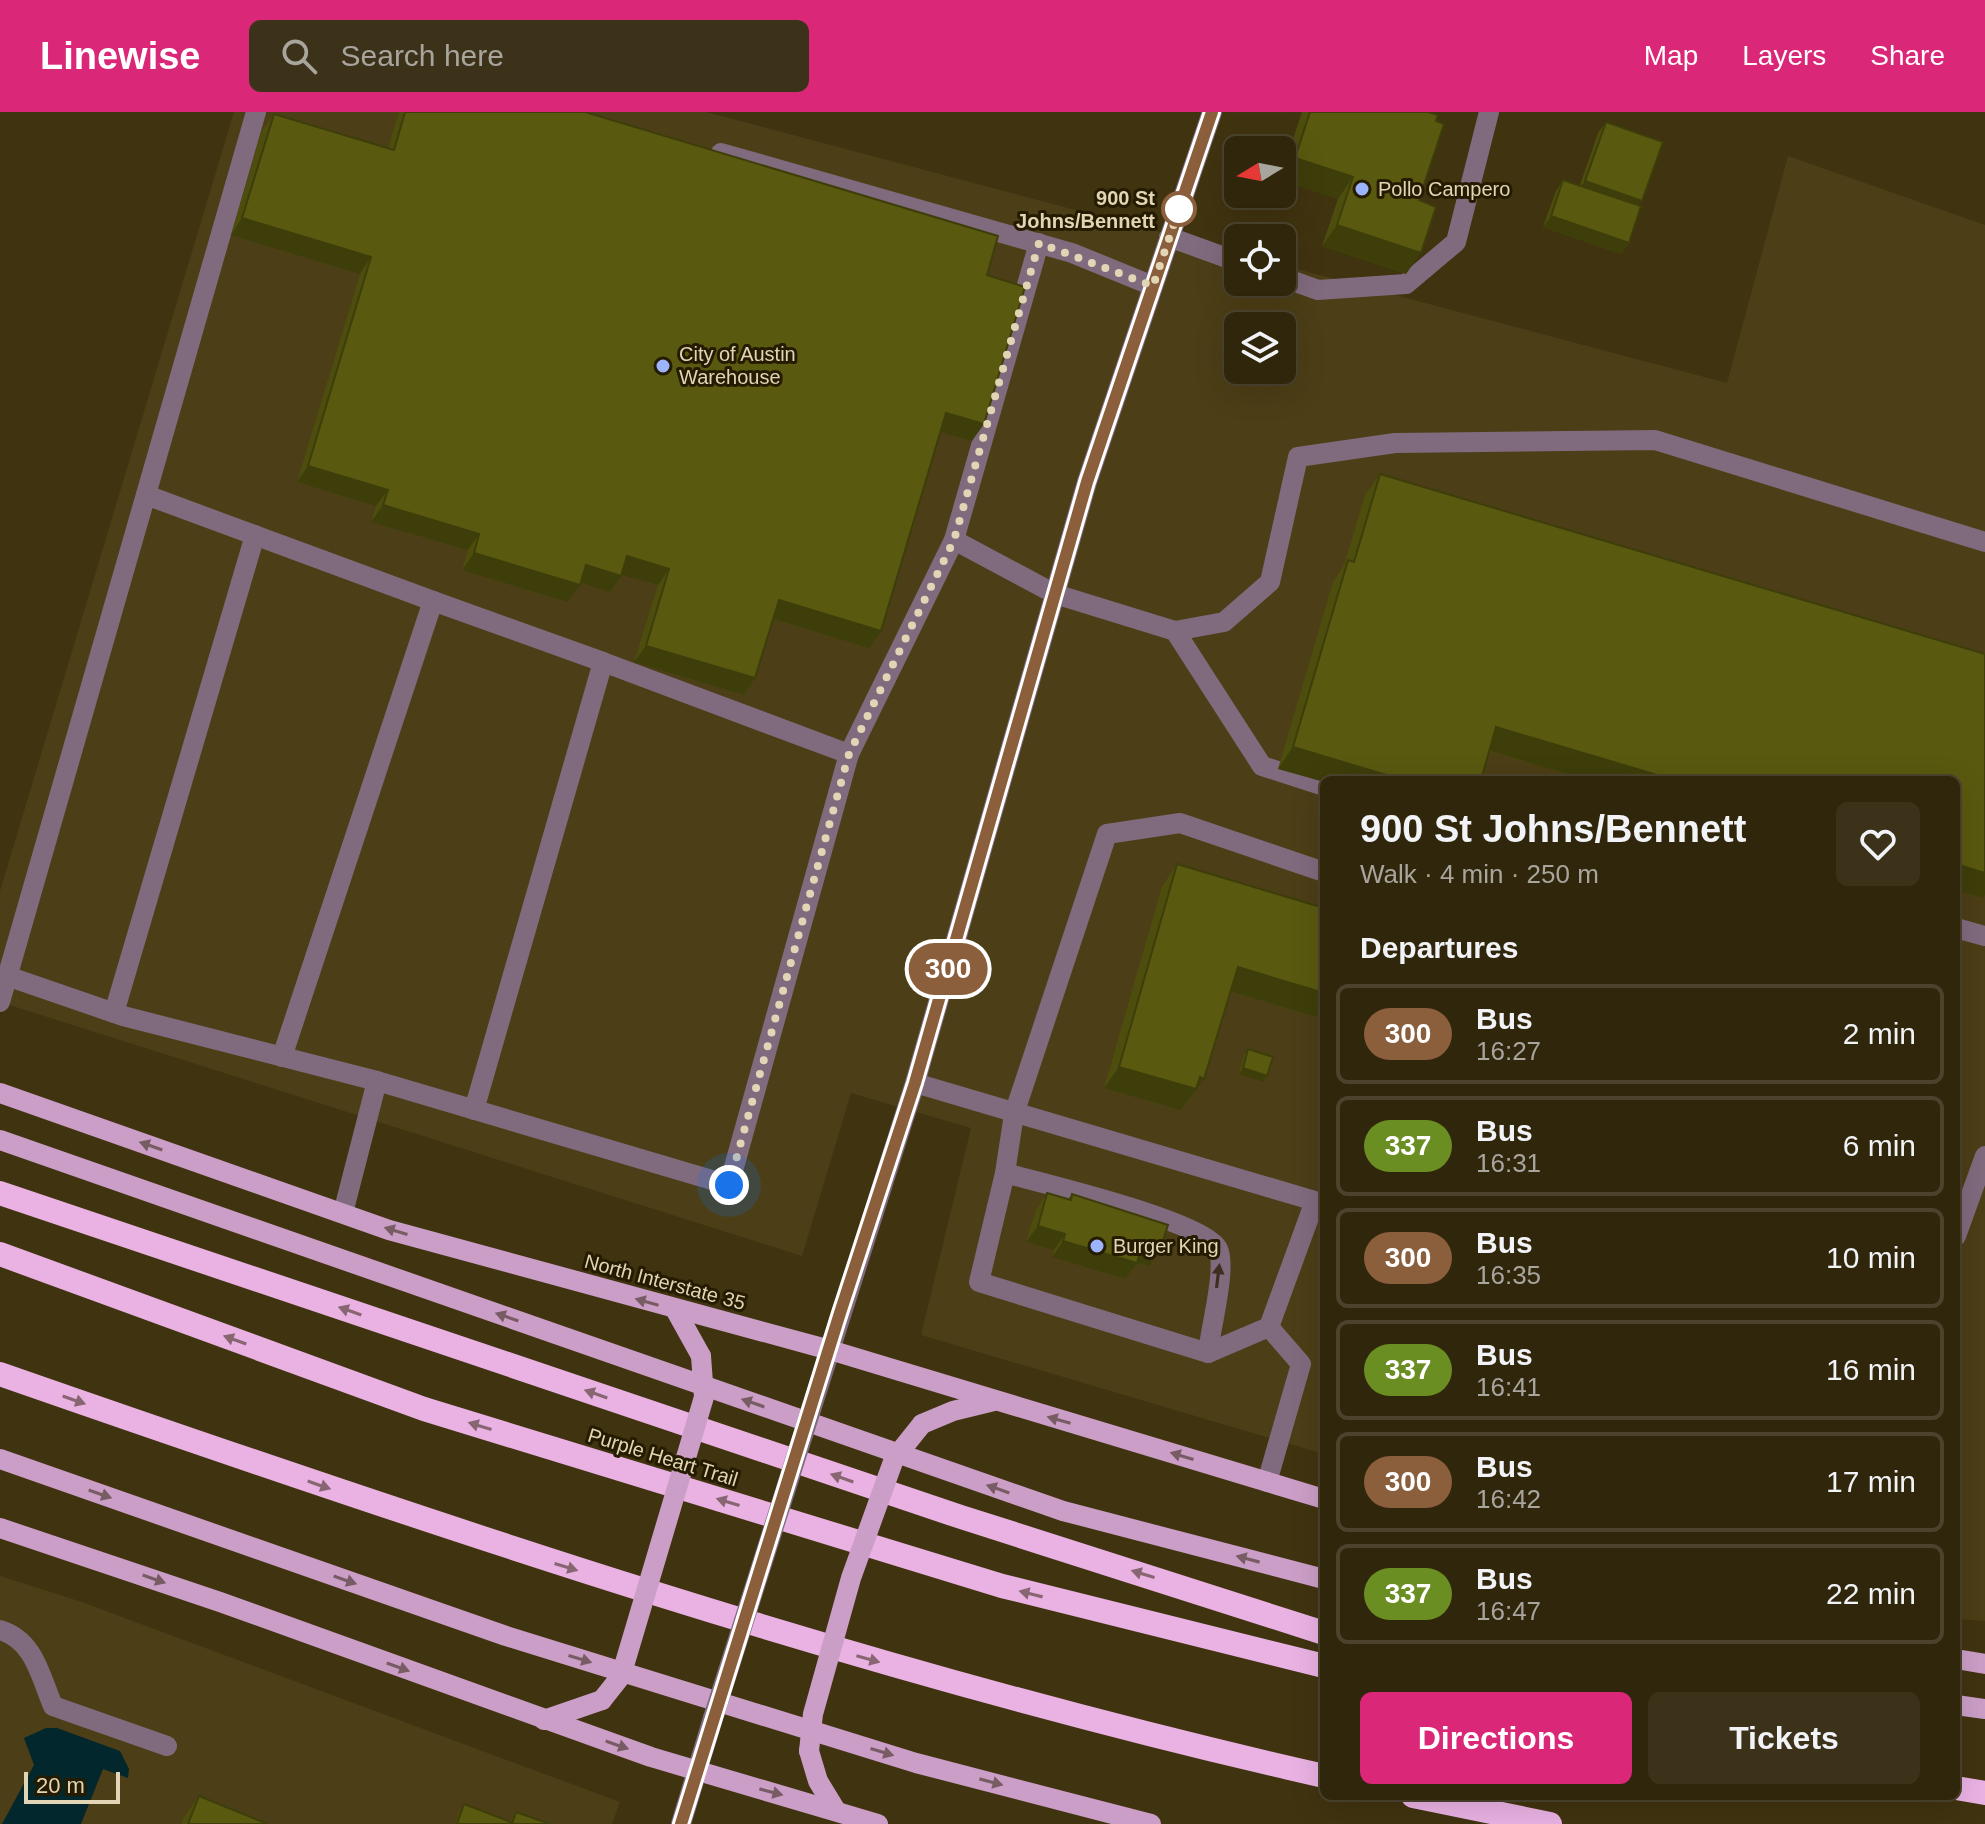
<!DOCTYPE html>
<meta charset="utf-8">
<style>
body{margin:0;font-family:Helvetica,sans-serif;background:#3c321a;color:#f1f3f6;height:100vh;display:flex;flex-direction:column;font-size:30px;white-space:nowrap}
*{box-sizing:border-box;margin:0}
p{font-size:26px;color:#a8a59d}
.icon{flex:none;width:44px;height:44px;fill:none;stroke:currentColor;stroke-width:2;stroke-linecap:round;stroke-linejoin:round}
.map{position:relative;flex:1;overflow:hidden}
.sheet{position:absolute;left:1320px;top:664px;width:640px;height:1024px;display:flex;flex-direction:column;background:#30260c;border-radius:12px;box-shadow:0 8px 32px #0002,0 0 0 2px #4b432d}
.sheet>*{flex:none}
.badge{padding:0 16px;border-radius:26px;font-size:28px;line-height:52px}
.needle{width:52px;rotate:260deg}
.buttons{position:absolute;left:1224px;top:24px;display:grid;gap:16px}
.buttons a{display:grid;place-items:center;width:72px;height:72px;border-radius:12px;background:#30260c;box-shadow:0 8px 32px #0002,0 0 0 2px #4b432d;font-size:40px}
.scale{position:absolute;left:24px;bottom:20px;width:96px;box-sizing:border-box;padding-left:8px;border:4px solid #e1d5b5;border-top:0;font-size:22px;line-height:28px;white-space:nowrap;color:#e1d5b5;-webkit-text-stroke:6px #251b01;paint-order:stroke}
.you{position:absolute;width:40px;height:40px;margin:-20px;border:6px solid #fff;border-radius:50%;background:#1a73e8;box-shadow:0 0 0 12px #1a73e833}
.map>.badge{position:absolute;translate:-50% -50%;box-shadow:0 0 0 4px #fff}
h2{padding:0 40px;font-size:30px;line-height:72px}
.round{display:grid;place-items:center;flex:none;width:84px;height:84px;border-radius:12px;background:#3c321a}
.overview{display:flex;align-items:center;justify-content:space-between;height:136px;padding:0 40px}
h1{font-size:38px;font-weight:600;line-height:60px}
.action{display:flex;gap:16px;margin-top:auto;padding:16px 40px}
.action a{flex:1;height:92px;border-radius:12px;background:#db2777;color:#fff;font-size:32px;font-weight:600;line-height:92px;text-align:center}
.action a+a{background:#3c321a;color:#f1f3f6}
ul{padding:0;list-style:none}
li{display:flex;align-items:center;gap:24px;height:100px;margin:0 16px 12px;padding:0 24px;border:4px solid #4b432d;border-radius:12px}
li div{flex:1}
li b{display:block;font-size:30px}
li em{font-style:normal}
li .badge{min-width:88px;font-weight:700;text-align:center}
header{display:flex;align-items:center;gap:48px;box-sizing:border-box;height:112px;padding:0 40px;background:#db2777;color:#fff}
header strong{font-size:38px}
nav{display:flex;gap:44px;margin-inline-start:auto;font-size:28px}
.search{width:560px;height:72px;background:#3c321a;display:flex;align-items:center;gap:20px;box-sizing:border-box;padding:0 28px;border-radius:12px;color:#a8a59d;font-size:30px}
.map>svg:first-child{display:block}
</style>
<header>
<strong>Linewise</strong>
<div class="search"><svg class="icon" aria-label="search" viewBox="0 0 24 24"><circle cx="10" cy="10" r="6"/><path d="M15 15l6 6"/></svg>Search here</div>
<nav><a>Map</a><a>Layers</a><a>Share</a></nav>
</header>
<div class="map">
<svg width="1985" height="1712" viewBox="0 0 1985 1712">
<rect width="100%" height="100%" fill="#403310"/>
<!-- built -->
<g fill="#4c3e16" fill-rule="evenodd">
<path d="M234,0H706L1238,141V170H1282V153L1727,271L1788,44L1985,113V1509L1956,1507V668H1324V1342L921,1223L971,1016L851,981L802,1144L0,890V779ZM1238,214H1282V258H1238Z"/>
<polygon points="0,1464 79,1489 620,1690 612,1712 0,1712"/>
</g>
<!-- water -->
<polygon fill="#02272c" points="46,1616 57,1616 120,1639 129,1657 128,1666 103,1657 81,1712 2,1712 34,1653 24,1626"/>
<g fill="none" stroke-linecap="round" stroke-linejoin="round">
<!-- minor -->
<g stroke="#806a7e" stroke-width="20">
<polyline points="721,41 1072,141 1153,174"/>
<polyline points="1169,125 1238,150"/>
<polyline points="1282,165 1318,178 1406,172 1456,130 1489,0"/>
<polyline points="146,383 433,489"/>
<polyline points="954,428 1039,131"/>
<polyline points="1175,519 1224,510 1270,470 1298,345 1395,331 1655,328 1985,430"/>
<polyline points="603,550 849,642"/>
<polyline points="1956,816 1985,824"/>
<polyline points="7,864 123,904 377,969"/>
<polyline points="0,890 256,0"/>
<polyline points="114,901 255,423"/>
<polyline points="282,945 433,489 603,550 474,998"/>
<polyline points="915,971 1315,1089 1269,1215 1301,1252 1267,1370"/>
<path d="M1005,1061C1041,1071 1204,1109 1218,1137C1227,1156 1210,1218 1208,1241"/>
<polyline points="343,1101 377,969 729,1073 849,642 954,428 1055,482 1175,519 1262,654 1324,674"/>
<polyline points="1956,1124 1985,1044"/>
<polyline points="1269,1215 1208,1241 979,1170 1005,1061 1014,1002 1107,722 1180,711 1324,760"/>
<polyline points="810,1301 915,971 1087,370 1212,0"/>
<path d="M0,1518C34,1528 40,1563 53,1594L167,1634"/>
<polyline points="681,1712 713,1606"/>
</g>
<!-- major -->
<g stroke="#cb9ec7" stroke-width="20">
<polyline points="0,981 389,1118 830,1238 1324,1387"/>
<polyline points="0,1028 1063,1399 1324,1467"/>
<polyline points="676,1199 701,1244"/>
<polyline points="922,1312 953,1299 994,1289"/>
<polyline points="0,1347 506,1524 916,1651 1151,1712"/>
<polyline points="0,1416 220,1490 651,1645 878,1712"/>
<polyline points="1956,1547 1985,1552"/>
<polyline points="1956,1593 1985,1597"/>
<polyline points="544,1608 602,1588"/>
<polyline points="809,1639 818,1669 835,1697"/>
</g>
<!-- highway -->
<g stroke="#e9b2e3" stroke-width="24">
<polyline points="0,1081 961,1405 1324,1521"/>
<polyline points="0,1142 424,1297 1002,1474 1324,1554"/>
<path d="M0,1262C436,1414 873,1562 1324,1664"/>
<polyline points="1956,1676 1985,1681"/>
<polyline points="1413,1684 1550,1712"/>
</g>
<!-- minor-bridge -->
<polyline stroke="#806a7e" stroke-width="20" points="713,1606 810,1301"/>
<!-- major-bridge -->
<g stroke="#cb9ec7" stroke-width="20">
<polyline points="602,1588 621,1564 704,1285 701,1244"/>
<polyline points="809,1639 813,1602 851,1466 894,1347 922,1312"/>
</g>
</g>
<!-- wall -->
<g fill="#4d4d0e">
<polygon points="399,0 585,0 987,163 972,329 940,319 869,536 773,507 755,566 744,583 634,550 658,473 621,462 610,480 581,471 568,490 462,458 468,438 371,410 376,394 297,370 360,162 231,123 262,18 274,2 388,36"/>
<polygon points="1302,0 1428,0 1436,9 1419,88 1406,162 1322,134 1338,87 1282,68 1282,60"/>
<polygon points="1606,10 1639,93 1629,131 1621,142 1543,115 1556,79 1563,68 1580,73 1598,21"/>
<polygon points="1380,362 1985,542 1985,783 1983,786 1956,778 1956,668 1587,668 1489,639 1278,657 1333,470 1344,453 1365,383"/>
<polygon points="1177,752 1324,907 1230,879 1204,967 1181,998 1104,976 1162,774"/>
<polygon points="1248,937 1267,964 1263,970 1239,962 1244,943"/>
<polygon points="1047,1081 1068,1087 1072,1082 1160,1138 1149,1154 1137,1151 1125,1167 1052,1145 1054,1138 1026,1130 1036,1098"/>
<polygon points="199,1684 268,1712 181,1712 184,1705"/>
<polygon points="464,1692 510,1709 516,1700 550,1712 455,1712 460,1698"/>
</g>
<!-- shaded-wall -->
<g fill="#3e3e0b">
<polygon points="1295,46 1353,65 1338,87 1282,68 1282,64"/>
<polygon points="1585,69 1642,89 1635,100 1577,80"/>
<polygon points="1551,104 1629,131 1621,142 1543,115"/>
<polygon points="242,106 371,145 360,162 231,123"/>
<polygon points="1337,113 1421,141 1406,162 1322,134"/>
<polygon points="946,301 984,312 972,329 934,318"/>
<polygon points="308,354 388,378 376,394 297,370"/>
<polygon points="383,393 479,422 468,438 371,410"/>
<polygon points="474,441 580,473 568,490 462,458"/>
<polygon points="627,444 669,457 658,473 615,461"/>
<polygon points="586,453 621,464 610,480 575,469"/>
<polygon points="779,488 881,519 869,536 767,505"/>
<polygon points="646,534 755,566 744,583 634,550"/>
<polygon points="1496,615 1674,668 1587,668 1481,636"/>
<polygon points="1293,635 1403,668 1324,668 1324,670 1278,657"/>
<polygon points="1956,752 1985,761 1985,783 1983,786 1956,778"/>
<polygon points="1238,855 1324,881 1324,907 1223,877"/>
<polygon points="1119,955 1200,965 1204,967 1181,998 1104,976"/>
<polygon points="1243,956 1267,964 1263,970 1239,962"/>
<polygon points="1038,1114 1065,1122 1054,1138 1026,1130"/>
<polygon points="1063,1129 1142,1132 1160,1138 1149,1154 1137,1151 1125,1167 1052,1145"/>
</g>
<!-- building -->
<g fill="#595910" stroke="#3e3e0b" stroke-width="2">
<polygon points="405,0 585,0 998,124 987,163 1025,175 984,312 946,301 881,519 779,488 755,566 646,534 669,457 627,444 621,464 586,453 580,473 474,441 479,422 383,393 388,378 308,354 371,145 242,106 274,2 394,38"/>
<polygon points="1310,0 1428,0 1438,3 1436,9 1444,12 1419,88 1436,95 1421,141 1337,113 1353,65 1295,46"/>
<polygon points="1606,10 1663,30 1642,89 1585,69"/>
<polygon points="1563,68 1641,94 1629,131 1551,104"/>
<polygon points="1380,362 1985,542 1985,761 1956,752 1956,668 1674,668 1496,615 1481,668 1403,668 1293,635 1348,448 1354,450"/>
<polygon points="1177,752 1324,796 1324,881 1238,855 1204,967 1200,965 1196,977 1119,955"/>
<polygon points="1248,937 1273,945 1267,964 1243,956"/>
<polygon points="1047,1081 1071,1088 1072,1082 1168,1113 1160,1138 1142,1132 1137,1151 1063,1129 1065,1122 1038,1114"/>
<polygon points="199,1684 268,1712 188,1712"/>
<polygon points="464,1692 511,1710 510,1712 457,1712"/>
<polygon points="516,1700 550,1712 512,1712"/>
</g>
<!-- one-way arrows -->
<defs><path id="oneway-solid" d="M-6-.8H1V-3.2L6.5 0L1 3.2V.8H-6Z" transform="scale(2)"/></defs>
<g fill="#785c64">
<use href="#oneway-solid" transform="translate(151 1034) rotate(-161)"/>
<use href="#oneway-solid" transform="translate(396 1119) rotate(-163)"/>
<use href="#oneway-solid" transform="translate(647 1190) rotate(-164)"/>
<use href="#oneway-solid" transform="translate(507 1205) rotate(-161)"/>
<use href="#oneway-solid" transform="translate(753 1291) rotate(-161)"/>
<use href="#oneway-solid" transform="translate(1059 1308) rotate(-164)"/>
<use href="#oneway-solid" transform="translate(1182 1344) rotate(-163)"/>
<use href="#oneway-solid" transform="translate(998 1377) rotate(-161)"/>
<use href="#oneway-solid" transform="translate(100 1382) rotate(19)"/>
<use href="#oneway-solid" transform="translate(1248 1447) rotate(-165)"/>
<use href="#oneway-solid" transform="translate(154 1467) rotate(19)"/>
<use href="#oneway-solid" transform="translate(345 1468) rotate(19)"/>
<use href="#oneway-solid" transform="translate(580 1547) rotate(17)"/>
<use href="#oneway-solid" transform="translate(398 1555) rotate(20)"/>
<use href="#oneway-solid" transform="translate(617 1633) rotate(19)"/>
<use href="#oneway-solid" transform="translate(882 1640) rotate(17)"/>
<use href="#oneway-solid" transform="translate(991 1670) rotate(15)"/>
<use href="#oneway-solid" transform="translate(771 1680) rotate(15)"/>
</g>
<use fill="#3c2f20" href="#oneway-solid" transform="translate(1218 1164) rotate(-83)"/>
<g fill="#876672">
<use href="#oneway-solid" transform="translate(350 1199) rotate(-161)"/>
<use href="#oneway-solid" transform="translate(235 1228) rotate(-160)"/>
<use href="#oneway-solid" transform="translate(596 1282) rotate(-161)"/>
<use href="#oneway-solid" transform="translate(74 1288) rotate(19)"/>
<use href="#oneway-solid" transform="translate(480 1314) rotate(-163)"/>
<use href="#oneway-solid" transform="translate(842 1366) rotate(-161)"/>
<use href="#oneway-solid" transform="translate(319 1373) rotate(19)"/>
<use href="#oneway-solid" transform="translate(728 1390) rotate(-163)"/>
<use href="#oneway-solid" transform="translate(566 1455) rotate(17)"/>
<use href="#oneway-solid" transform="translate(1143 1462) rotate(-163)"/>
<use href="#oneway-solid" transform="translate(1031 1482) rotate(-166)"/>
<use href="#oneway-solid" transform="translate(868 1547) rotate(16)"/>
</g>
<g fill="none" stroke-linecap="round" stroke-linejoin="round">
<!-- line casing -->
<g stroke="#fff" stroke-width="18">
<polyline id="line" points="681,1712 840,1201 915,971 1087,370 1212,0"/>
</g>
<!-- line -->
<use href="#line" stroke="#8b5e3c" stroke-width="12"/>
<!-- walk -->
<polyline stroke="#e1d5b5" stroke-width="8" stroke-dasharray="0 14.4" points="729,1073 849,642 954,428 1039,131 1153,174 1179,97"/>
</g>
<!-- markers -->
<g fill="#9cb4fd" stroke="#251b01" stroke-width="3">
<circle cx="1362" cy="77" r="8"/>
<circle cx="663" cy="254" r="8"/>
<circle cx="1097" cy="1134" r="8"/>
</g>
<circle fill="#fff" stroke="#8b5e3c" stroke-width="4" cx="1179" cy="97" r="16"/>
<g text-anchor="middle" stroke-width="6" stroke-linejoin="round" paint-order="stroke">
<!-- poi labels -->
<g font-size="20" fill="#e1d5b5" stroke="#251b01" text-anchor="start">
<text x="1378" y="84">Pollo Campero</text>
<text x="679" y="249">City of Austin<tspan x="679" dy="23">Warehouse</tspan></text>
<text x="1113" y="1141">Burger King</text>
</g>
<!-- stop labels -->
<g font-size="20" font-weight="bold" fill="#e1d5b5" stroke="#251b01" text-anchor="end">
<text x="1155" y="93">900 St<tspan x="1155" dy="23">Johns/Bennett</tspan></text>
</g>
<!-- street labels -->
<g font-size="20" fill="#e1d5b5" stroke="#251b01">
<text transform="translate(665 1170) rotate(15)" y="7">North Interstate 35</text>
<text transform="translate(663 1345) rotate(17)" y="7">Purple Heart Trail</text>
</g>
</g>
</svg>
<div class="buttons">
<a><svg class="needle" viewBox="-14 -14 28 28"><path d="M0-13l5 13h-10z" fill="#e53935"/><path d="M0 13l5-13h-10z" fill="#a8a59d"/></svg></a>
<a><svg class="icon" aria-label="locate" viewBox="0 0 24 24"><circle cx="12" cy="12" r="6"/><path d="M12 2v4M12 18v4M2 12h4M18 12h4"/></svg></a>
<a><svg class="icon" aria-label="layers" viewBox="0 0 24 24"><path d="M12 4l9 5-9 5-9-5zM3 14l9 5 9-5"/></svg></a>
</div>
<div class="scale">20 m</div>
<div class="you" style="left:729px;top:1073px"></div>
<b class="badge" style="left:948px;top:857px;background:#8b5e3c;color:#fff">300</b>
<section class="sheet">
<div class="overview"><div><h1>900 St Johns/Bennett</h1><p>Walk · 4 min · 250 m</p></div><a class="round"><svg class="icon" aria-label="heart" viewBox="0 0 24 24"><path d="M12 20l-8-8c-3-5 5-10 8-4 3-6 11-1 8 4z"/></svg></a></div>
<h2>Departures</h2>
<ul>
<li><span class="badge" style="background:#8b5e3c;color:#fff">300</span><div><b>Bus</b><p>16:27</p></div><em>2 min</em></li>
<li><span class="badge" style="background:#6b8e23;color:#fff">337</span><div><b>Bus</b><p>16:31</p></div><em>6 min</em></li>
<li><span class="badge" style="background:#8b5e3c;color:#fff">300</span><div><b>Bus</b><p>16:35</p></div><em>10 min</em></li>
<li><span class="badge" style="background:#6b8e23;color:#fff">337</span><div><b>Bus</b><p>16:41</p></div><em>16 min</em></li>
<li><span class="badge" style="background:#8b5e3c;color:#fff">300</span><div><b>Bus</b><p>16:42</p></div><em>17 min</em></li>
<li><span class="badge" style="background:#6b8e23;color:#fff">337</span><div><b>Bus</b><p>16:47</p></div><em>22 min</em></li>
</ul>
<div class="action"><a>Directions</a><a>Tickets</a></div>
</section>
</div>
